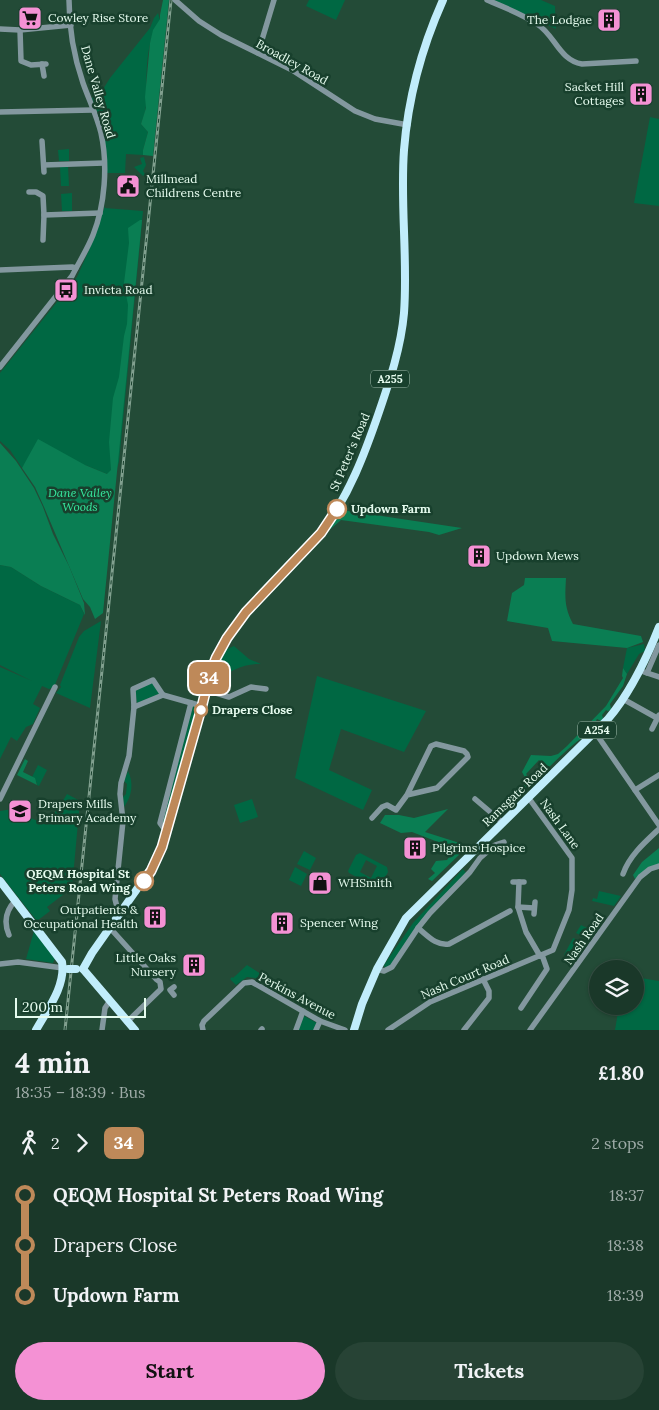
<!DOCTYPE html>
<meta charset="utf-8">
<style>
body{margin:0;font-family:Lora,serif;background:#274335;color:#f1f3f6;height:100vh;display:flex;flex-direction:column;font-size:19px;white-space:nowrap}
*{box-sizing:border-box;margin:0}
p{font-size:16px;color:#9faca8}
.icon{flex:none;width:28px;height:28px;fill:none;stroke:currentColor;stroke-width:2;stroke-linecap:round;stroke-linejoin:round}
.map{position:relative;height:1030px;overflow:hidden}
.drawer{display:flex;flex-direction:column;background:#1a3829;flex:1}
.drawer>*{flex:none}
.badge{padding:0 10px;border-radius:8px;font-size:18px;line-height:32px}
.buttons{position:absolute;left:589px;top:960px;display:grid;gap:10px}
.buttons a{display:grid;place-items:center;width:55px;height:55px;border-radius:50%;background:#1a3829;box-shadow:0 1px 4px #0004,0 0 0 1px #385246;font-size:25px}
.scale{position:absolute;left:15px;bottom:12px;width:131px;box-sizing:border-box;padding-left:5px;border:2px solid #e5fbee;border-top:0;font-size:14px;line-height:18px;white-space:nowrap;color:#e5fbee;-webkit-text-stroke:4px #18402d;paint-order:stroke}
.map>.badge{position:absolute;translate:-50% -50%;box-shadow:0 0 0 2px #fff}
.legs{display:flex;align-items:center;gap:8px;height:55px;padding:0 15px;font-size:16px}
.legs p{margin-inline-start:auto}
.summary{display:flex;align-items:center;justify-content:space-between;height:85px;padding:0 15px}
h1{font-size:28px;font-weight:800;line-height:38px}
.primary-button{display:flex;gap:10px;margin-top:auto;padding:10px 15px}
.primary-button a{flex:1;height:58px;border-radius:30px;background:#f491d4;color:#111;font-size:20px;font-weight:800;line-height:58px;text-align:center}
.primary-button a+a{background:#274335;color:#f1f3f6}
ul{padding:0 15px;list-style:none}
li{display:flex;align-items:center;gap:18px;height:50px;font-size:19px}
li i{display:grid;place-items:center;width:8px;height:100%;margin:0 6px;background:currentColor}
li i::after{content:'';width:12px;height:12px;margin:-6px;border:4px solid;border-radius:50%;background:#1a3829}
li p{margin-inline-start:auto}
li:first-child i{background:linear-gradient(#0000 50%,currentColor 0)}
li:last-child i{background:linear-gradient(currentColor 50%,#0000 0)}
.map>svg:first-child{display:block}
</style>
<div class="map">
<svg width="659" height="1030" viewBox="0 0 659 1030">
<rect width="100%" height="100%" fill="#234b37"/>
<!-- green -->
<g fill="#006843" fill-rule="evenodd">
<polygon points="309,0 345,0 336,20 306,6"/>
<polygon points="494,0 541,0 555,6 556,29"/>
<path d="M158,13L160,20C144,44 147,77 146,105C146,111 143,118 141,124L148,132L143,150V155L126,154L125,173H107L103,134H105C103,121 96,111 92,98L100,94L110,78L150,28L154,18Z"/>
<polygon points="650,117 659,119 659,206 634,203"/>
<polygon points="69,149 69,161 59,161 58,150"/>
<polygon points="144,157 146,165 143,171 145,174 143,176 134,167 142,164 140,158"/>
<polygon points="68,166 69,186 61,186 60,167"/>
<polygon points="72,193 72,211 62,211 61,194"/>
<polygon points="105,206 105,208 143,211 119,462 115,474 107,474 85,465 24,465 22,468 10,450 0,441 0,373 77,277 89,250"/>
<polygon points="0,565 11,567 41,586 80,605 84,614 54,687 49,689 42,686 33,704 40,708 33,724 26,727 17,741 11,737 0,759 0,667 32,681 0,665"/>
<polygon points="101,621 90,708 56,693 61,687 60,685 79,637 84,631"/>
<polygon points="644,644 645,651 639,654 627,674 623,668 627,648"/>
<path d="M234,646L249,659L261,664C244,663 229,672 215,681V676L225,650Z"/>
<polygon points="317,676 426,711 404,752 341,729 329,770 372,790 363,810 295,778"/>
<polygon points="152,682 159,693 159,694 137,703 135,691"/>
<polygon points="194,705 197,708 164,825 162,821 192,707"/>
<polygon points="38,765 47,770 39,786 37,785 37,783 32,777"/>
<path d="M128,771C134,783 132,796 124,807L123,797L126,794L127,784L124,781Z"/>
<polygon points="67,794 80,801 72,888 47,907 50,911 37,921 0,874 0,811 24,807 31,811 29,817 44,824 47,819 52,818 60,803 64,799"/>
<polygon points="252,799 258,817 240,823 234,805"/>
<polygon points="304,851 316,858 310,870 297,864"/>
<path d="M360,853L387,867L388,872L379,889L349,873L348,871L356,855ZM366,860L377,866L371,878L360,872Z"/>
<polygon points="295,867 307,874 301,886 289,880"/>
<polygon points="463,869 466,873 436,905 391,967 385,968 384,965 413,923"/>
<polygon points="599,891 621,896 614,906 592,901 593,898 597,899"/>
<polygon points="581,925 595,932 590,940 576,933"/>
<polygon points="34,931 55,958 53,963 26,959"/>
<polygon points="573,938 587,943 573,961 564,955"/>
<polygon points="247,965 264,976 267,976 262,983 255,978 247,977 236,985 230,979 232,977 233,978"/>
<polygon points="635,977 659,981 659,1030 615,1030 619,1006 635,1006"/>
<polygon points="304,1016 317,1023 314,1030 298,1030"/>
</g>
<!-- forest -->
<g fill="#0a7e53">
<polygon points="163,0 169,0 153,156 143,155 143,150 148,132 141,124 146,108 145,97 150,43 153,30 160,19 160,15"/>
<polygon points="140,220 142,220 103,613 95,619 90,607 83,599 44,507 35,487 22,468 38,439 85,465 107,474 111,470 109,442 113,398 119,377 124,336 127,324 128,305 124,283 129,243 128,228"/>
<polygon points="0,443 16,461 34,488 43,507 53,534 69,566 84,603 85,615 80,605 41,586 11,567 0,565"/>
<polygon points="343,508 348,511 462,528 439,535 429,532 341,520 326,533 324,530 339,509"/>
<path d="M525,578H566C565,597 564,607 573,624L641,636L643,642L627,648L552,641L548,628L507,621L512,593L524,585Z"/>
<path d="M623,668L627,674L623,686L610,704L611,709L608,711L606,710L602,715L603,718L601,721L597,719L592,729L590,728L585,737C578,738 555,762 548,768L539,760L526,774L534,782L511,807L502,812L527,781L522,772L531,755L551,756L558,754L567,746L606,706L623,678L622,676Z"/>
<polygon points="25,759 28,761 23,772 35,778 37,785 17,775"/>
<polygon points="448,809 425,832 469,846 467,848 461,848 461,853 432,881 428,879 435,873 431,869 436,861 447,860 454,851 438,842 412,832 401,833 380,823 385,815 399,815 414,818"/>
<polygon points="659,848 659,864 650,867 635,879 633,875 642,862"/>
</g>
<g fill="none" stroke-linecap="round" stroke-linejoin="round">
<!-- minor -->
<g stroke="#83989f" stroke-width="5.5">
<polyline points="175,0 199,21 221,35 292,70 355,111 375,119 408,125"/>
<path d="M487,0C504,7 522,14 537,24C555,35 559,60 582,64L636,61"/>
<polyline points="0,29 20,30 71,25"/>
<polyline points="20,30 21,61 31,65 46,64"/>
<polyline points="258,53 274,0"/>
<polyline points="42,64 44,76"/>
<polyline points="0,112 93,110"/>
<polyline points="42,141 44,172"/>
<polyline points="44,165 104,163"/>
<polyline points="29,192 36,192 43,196 44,215 43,240"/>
<polyline points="44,215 100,213"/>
<polyline points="0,270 72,267 76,268"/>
<path d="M0,367L72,276C79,262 87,250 93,235C105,205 108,165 101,133C97,116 89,100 83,83C74,57 69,27 69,0"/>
<polyline points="644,672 659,677"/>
<polyline points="647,673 659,645"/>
<polyline points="206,690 229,697 251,687 266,689"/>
<polyline points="623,699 657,718"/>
<polyline points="134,707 163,695 202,706"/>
<polyline points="652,729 659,715"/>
<polyline points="595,732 659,825"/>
<polyline points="635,790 659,775"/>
<polyline points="0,799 55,687"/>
<polyline points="475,799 502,822"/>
<polyline points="372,818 382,807 387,805 396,810 407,795 437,788 468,757 467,754 464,751 436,744 431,746 407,795"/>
<polyline points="167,829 163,827 160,823 191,703"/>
<path d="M623,874C629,856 645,842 659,829"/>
<polyline points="513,882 524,882"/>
<polyline points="519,882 518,907 526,932 540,956"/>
<polyline points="518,907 534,908"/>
<polyline points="122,911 117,907 115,899 123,821 120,794 121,783 129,756 134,707 133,689 153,680 163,695"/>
<polyline points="534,914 535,902"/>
<polyline points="110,928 156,979 160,982 161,989 127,1022"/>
<path d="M418,928C428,936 436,946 449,944L510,911"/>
<path d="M9,935C3,921 6,910 16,900"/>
<polyline points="0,964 18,962 63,968"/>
<polyline points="377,969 384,971 392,967 418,928 430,913 470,872 480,858 495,845 504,842"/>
<polyline points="174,995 170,990 174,987"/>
<polyline points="521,1008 547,969 542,955"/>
<polyline points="102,1030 105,1008 109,1002"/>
<polyline points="203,1030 202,1025 204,1021 244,983 252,982 320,1021 345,1030"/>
<polyline points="261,1030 262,1029"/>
<polyline points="296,1030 303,1011"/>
<polyline points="316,1030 320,1021"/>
<polyline points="388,1030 430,1002 553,950 569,910 572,890 572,858 528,797"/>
<polyline points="464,1030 489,998 489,991 483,979"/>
<polyline points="530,1030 640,877 650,869 659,866"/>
</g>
<!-- major -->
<g stroke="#c1edfb" stroke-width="8">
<path d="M0,881L62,962C66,986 47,1010 36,1030"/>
<path d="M83,969L92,953L156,862L162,847L202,706L210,673L216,658L227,638L246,612L322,531C349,496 365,453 379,412C390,380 401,347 404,313C408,259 400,204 404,150C408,99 422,47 443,0"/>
<polyline points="83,969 135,1030"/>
<path d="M354,1030L362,1004L377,969L406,918L608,719C631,692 646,660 659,627"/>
</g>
<!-- rail casing -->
<g stroke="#81a08f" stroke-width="3">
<polyline id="rail" points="65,1030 171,0"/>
</g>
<!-- rail -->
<use href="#rail" stroke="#18402d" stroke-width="1" stroke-dasharray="4" stroke-linecap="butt"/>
<!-- major-bridge -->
<polyline stroke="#c1edfb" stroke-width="8" points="68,969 76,969"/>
</g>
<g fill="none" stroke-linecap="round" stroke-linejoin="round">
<!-- line-1 casing -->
<g stroke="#fff" stroke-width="11">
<polyline id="line-1" points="144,881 151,871 162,847 202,706 210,673 216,658 227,638 246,612 321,533 337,509"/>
</g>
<!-- line-1 -->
<use href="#line-1" stroke="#be8959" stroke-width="8"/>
</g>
<!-- icons -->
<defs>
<g id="supermarket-square" transform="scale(1.25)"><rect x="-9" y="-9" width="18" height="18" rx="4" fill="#f491d4" stroke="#18402d"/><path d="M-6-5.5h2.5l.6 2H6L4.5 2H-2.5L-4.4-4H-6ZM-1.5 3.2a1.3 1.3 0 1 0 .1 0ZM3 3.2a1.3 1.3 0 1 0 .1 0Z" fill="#111"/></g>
<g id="building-square" transform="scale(1.25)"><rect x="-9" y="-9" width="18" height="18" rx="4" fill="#f491d4" stroke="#18402d"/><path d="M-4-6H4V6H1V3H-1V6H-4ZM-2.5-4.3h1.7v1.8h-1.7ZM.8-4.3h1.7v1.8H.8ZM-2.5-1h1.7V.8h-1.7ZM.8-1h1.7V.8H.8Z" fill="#111"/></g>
<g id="civic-square" transform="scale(1.25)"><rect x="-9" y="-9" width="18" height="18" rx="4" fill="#f491d4" stroke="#18402d"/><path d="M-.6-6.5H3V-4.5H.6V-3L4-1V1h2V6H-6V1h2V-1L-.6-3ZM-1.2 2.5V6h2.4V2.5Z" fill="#111"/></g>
<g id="bus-square" transform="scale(1.25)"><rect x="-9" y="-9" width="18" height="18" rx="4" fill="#f491d4" stroke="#18402d"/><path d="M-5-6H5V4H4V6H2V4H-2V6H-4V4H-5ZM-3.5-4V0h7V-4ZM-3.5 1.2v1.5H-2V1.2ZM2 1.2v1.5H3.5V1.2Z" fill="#111"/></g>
<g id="school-square" transform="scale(1.25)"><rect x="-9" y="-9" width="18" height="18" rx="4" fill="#f491d4" stroke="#18402d"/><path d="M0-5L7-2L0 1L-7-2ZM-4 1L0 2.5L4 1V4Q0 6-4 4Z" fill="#111"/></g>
<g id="shop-square" transform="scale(1.25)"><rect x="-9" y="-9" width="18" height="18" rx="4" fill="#f491d4" stroke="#18402d"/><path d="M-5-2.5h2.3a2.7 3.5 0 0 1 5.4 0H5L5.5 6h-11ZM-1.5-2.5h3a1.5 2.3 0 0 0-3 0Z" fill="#111"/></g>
</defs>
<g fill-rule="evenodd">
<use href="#supermarket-square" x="30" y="18"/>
<use href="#building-square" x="609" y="20"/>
<use href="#building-square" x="641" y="94"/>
<use href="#civic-square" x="128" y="186"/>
<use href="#bus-square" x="66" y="290"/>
<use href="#building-square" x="479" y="556"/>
<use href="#school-square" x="20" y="811"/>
<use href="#building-square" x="415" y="848"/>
<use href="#shop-square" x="320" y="883"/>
<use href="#building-square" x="155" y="917"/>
<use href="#building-square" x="282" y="923"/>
<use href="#building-square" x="194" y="965"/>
</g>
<!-- markers -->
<g fill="#fff" stroke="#be8959" stroke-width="2.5">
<circle cx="337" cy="509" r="9"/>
<circle cx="201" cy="710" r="6"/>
<circle cx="144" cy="881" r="9"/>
</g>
<g text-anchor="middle" stroke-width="5" stroke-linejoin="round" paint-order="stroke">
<!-- shield labels -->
<g fill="#18402d" stroke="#a8c3b4" stroke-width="1">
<rect x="371" y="370.5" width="38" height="17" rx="4"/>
<rect x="578" y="721.5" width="38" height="17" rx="4"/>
</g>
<g font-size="11" font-weight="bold" fill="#e5fbee">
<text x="390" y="383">A255</text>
<text x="597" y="734">A254</text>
</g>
<!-- poi labels -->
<g font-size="12" fill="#e5fbee" stroke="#18402d" text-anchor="start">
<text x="48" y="22">Cowley Rise Store</text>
<text x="592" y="24" text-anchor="end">The Lodgae</text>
<text x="624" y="91" text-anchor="end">Sacket Hill<tspan x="624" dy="14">Cottages</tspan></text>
<text x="146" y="183">Millmead<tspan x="146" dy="14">Childrens Centre</tspan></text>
<text x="84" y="294">Invicta Road</text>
<text x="496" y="560">Updown Mews</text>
<text x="38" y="808">Drapers Mills<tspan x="38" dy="14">Primary Academy</tspan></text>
<text x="432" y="852">Pilgrims Hospice</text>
<text x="338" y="887">WHSmith</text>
<text x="138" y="914" text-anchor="end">Outpatients &amp;<tspan x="138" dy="14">Occupational Health</tspan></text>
<text x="300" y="927">Spencer Wing</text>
<text x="176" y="962" text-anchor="end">Little Oaks<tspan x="176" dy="14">Nursery</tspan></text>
</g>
<!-- street labels -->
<g font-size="12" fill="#e5fbee" stroke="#18402d">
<text transform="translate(292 62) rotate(29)" y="4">Broadley Road</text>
<text transform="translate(98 92) rotate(74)" y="4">Dane Valley Road</text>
<text transform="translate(350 452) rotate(-67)" y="4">St Peter's Road</text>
<text transform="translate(515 795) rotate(-44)" y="4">Ramsgate Road</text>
<text transform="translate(560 824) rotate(54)" y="4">Nash Lane</text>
<text transform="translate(584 939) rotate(-55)" y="4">Nash Road</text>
<text transform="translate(465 977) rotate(-23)" y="4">Nash Court Road</text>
<text transform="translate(297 996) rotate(28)" y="4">Perkins Avenue</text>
</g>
<!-- park labels -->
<g font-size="12" font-style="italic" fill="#36e99f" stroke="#18402d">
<text x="80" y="497">Dane Valley<tspan x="80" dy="14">Woods</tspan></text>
</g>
<!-- stop labels -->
<g font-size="12" font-weight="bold" fill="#e5fbee" stroke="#18402d" text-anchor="start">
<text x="351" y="513">Updown Farm</text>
<text x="212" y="714">Drapers Close</text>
<text x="130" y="878" text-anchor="end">QEQM Hospital St<tspan x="130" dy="14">Peters Road Wing</tspan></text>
</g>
</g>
</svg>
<div class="buttons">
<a><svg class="icon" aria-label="layers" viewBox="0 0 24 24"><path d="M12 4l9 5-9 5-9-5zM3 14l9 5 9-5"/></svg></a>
</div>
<div class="scale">200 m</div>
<b class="badge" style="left:209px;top:678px;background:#be8959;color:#fff">34</b>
</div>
<section class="drawer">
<div class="summary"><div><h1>4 min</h1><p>18:35 – 18:39 · Bus</p></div><b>£1.80</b></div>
<div class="legs"><svg class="icon" aria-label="walk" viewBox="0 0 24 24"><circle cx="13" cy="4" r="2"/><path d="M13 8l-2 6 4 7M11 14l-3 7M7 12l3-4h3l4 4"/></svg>2<svg class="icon" aria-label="forward" viewBox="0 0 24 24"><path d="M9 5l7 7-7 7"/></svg><b class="badge" style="background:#be8959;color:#fff">34</b><p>2 stops</p></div>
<ul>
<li><i style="color:#be8959"></i><b>QEQM Hospital St Peters Road Wing</b><p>18:37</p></li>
<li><i style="color:#be8959"></i><span>Drapers Close</span><p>18:38</p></li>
<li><i style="color:#be8959"></i><b>Updown Farm</b><p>18:39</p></li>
</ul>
<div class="primary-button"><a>Start</a><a>Tickets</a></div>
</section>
